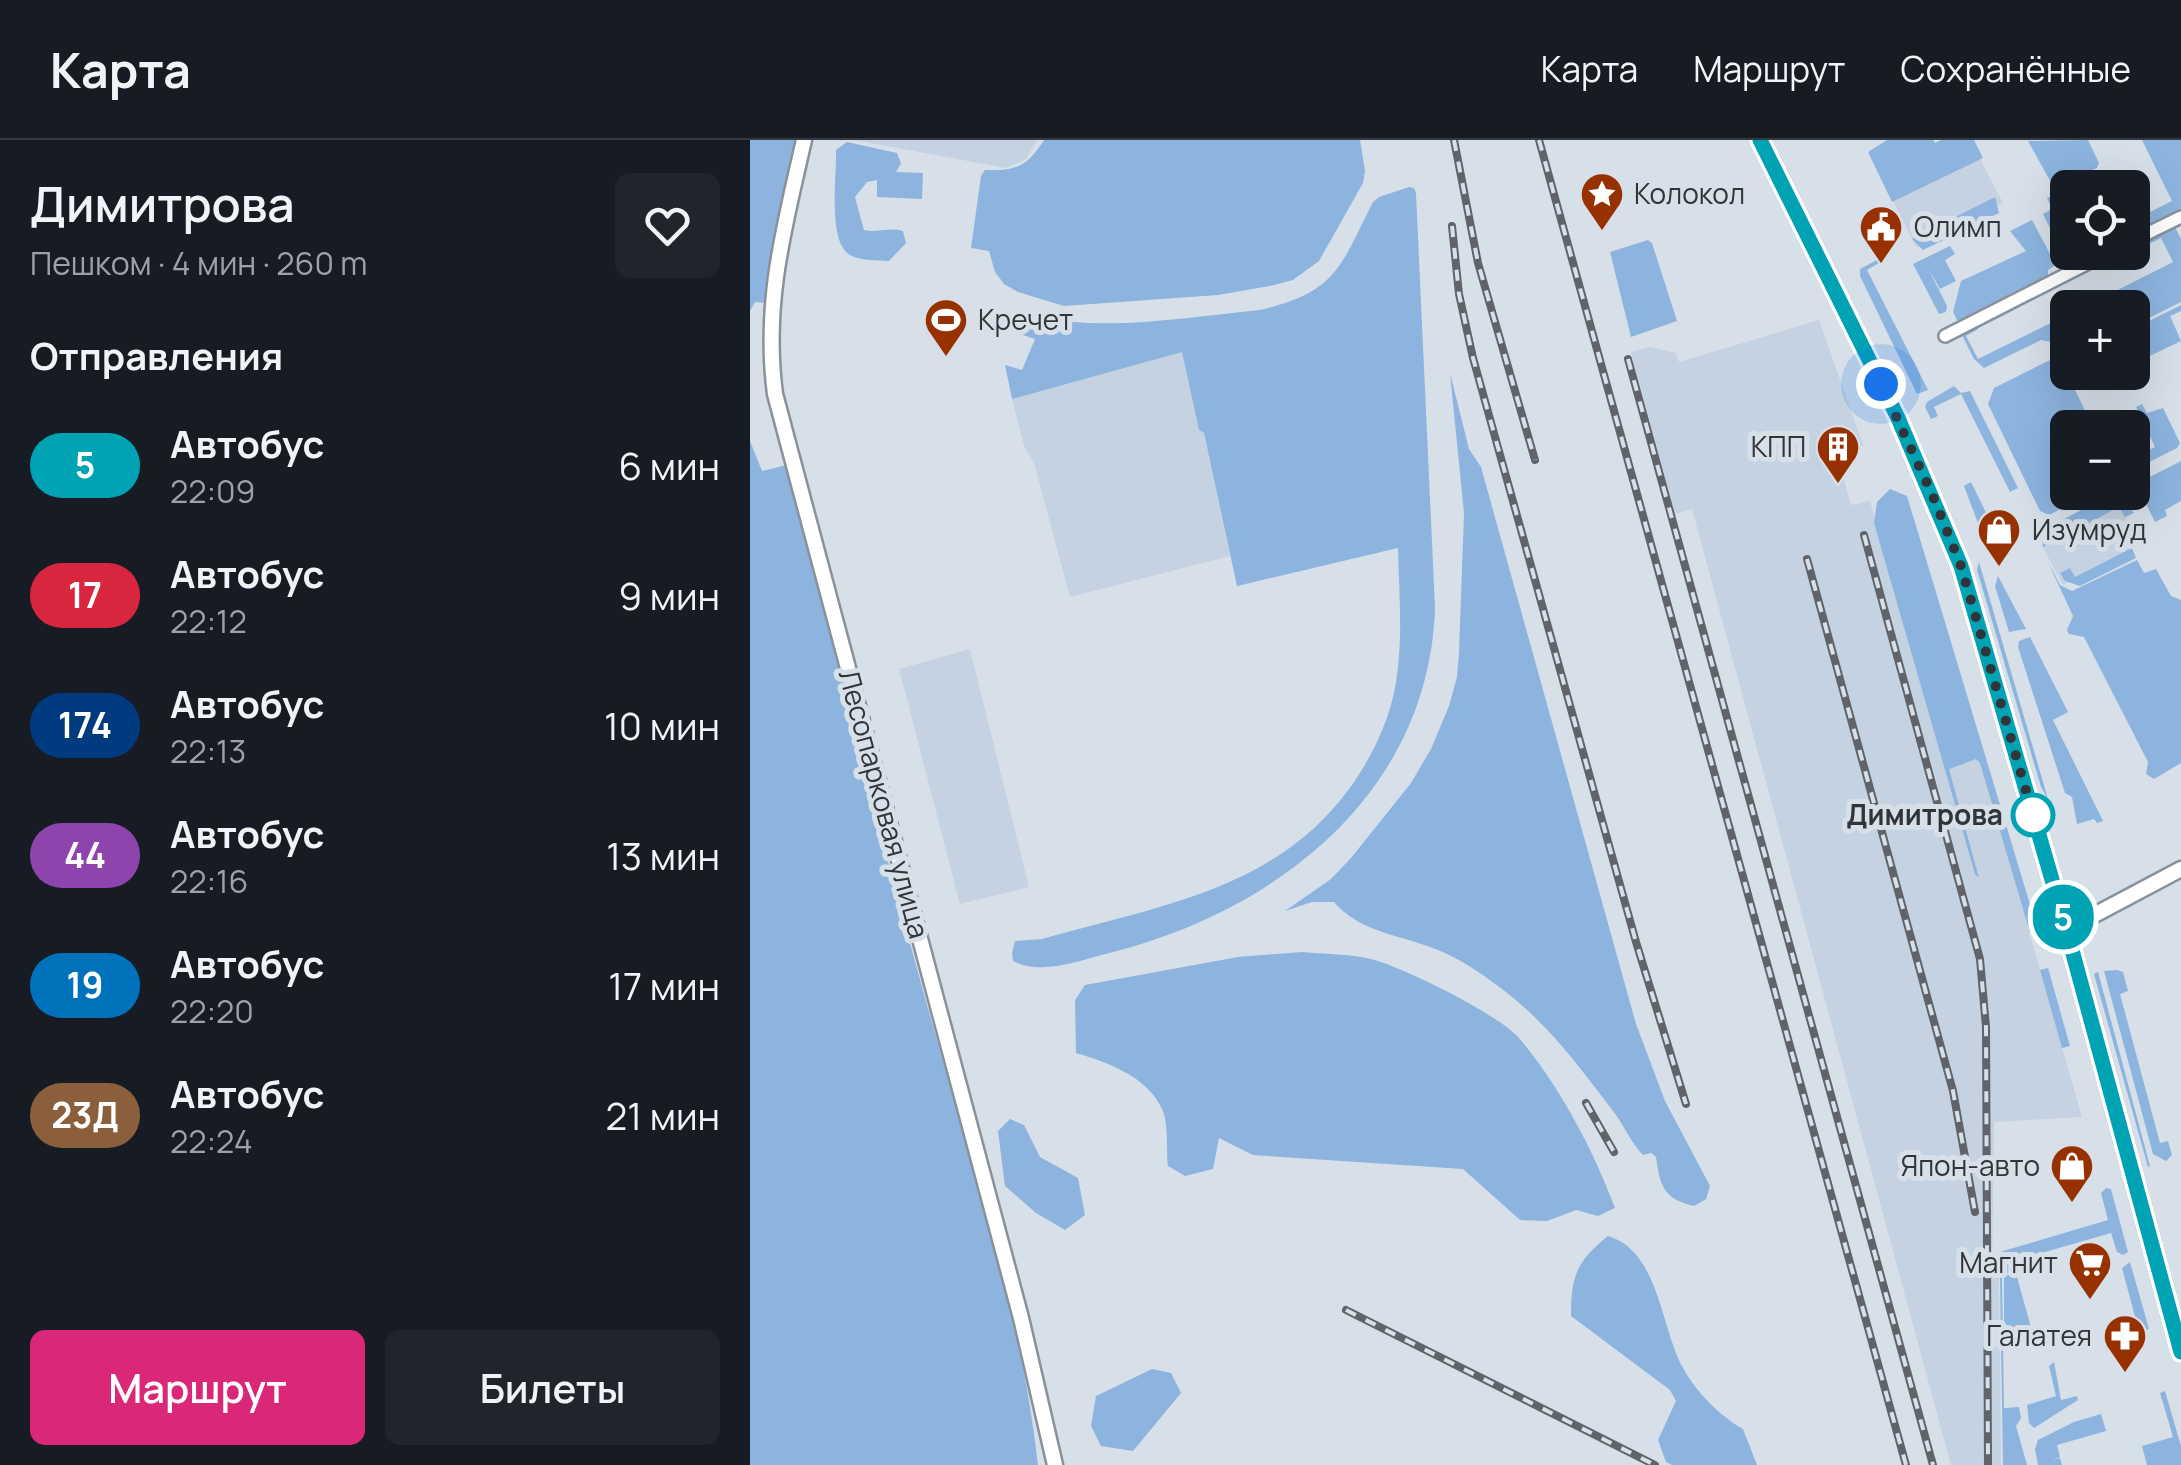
<!DOCTYPE html>
<html lang="ru">
<meta charset="utf-8">
<style>
body{margin:0;font-family:Manrope,sans-serif;background:#20242c;color:#f1f3f6;height:100vh;display:flex;flex-direction:column;font-size:38px;white-space:nowrap}
*{box-sizing:border-box;margin:0}
p{font-size:32px;color:#9ea1a6}
.icon{flex:none;width:55px;height:55px;fill:none;stroke:currentColor;stroke-width:2;stroke-linecap:round;stroke-linejoin:round}
.map{position:relative;flex:1;overflow:hidden}
.drawer{display:flex;flex-direction:column;background:#171b24;width:750px}
.drawer>*{flex:none}
.badge{padding:0 20px;border-radius:32px;font-size:35px;line-height:65px}
.fabs{position:absolute;left:1300px;top:30px;display:grid;gap:20px}
.fabs a{display:grid;place-items:center;width:100px;height:100px;border-radius:15px;background:#171b24;box-shadow:0 10px 40px #0002;font-size:50px}
.you{position:absolute;width:50px;height:50px;margin:-25px;border:8px solid #fff;border-radius:50%;background:#1a73e8;box-shadow:0 0 0 15px #1a73e833}
.map>.badge{position:absolute;translate:-50% -50%;box-shadow:0 0 0 5px #fff}
h2{padding:0 30px;font-size:38px;line-height:90px}
.round{display:grid;place-items:center;flex:none;width:105px;height:105px;border-radius:15px;background:#20242c}
.overview{display:flex;align-items:center;justify-content:space-between;height:170px;padding:0 30px}
h1{font-size:48px;font-weight:600;line-height:75px}
.primary-button{display:flex;gap:20px;margin-top:auto;padding:20px 30px}
.primary-button a{flex:1;height:115px;border-radius:15px;background:#db2777;color:#fff;font-size:40px;font-weight:600;line-height:115px;text-align:center}
.primary-button a+a{background:#20242c;color:#f1f3f6}
ul{padding:0;list-style:none}
li{display:flex;align-items:center;gap:30px;height:130px;padding:0 30px}
li div{flex:1}
li b{display:block;font-size:38px}
li em{font-style:normal}
li .badge{min-width:110px;font-weight:700;text-align:center}
header{display:flex;align-items:center;gap:60px;box-sizing:border-box;height:140px;padding:0 50px;background:#171b24;border-bottom:2px solid #363941}
header strong{font-size:48px}
nav{display:flex;gap:55px;margin-inline-start:auto;font-size:35px}
main{display:flex;flex:1;min-height:0}
.map>svg:first-child{display:block}
</style>
<header>
<strong>Карта</strong>
<nav><a>Карта</a><a>Маршрут</a><a>Сохранённые</a></nav>
</header>
<main>
<section class="drawer">
<div class="overview"><div><h1>Димитрова</h1><p>Пешком · 4 мин · 260 m</p></div><a class="round"><svg class="icon" aria-label="heart" viewBox="0 0 24 24"><path d="M12 20l-8-8c-3-5 5-10 8-4 3-6 11-1 8 4z"/></svg></a></div>
<h2>Отправления</h2>
<ul>
<li><span class="badge" style="background:#00a3b4;color:#fff">5</span><div><b>Автобус</b><p>22:09</p></div><em>6 мин</em></li>
<li><span class="badge" style="background:#d7263d;color:#fff">17</span><div><b>Автобус</b><p>22:12</p></div><em>9 мин</em></li>
<li><span class="badge" style="background:#003b80;color:#fff">174</span><div><b>Автобус</b><p>22:13</p></div><em>10 мин</em></li>
<li><span class="badge" style="background:#8e44ad;color:#fff">44</span><div><b>Автобус</b><p>22:16</p></div><em>13 мин</em></li>
<li><span class="badge" style="background:#0072bc;color:#fff">19</span><div><b>Автобус</b><p>22:20</p></div><em>17 мин</em></li>
<li><span class="badge" style="background:#8b5e3c;color:#fff">23Д</span><div><b>Автобус</b><p>22:24</p></div><em>21 мин</em></li>
</ul>
<div class="primary-button"><a>Маршрут</a><a>Билеты</a></div>
</section>
<div class="map">
<svg width="1431" height="1325" viewBox="0 0 1431 1325">
<rect width="100%" height="100%" fill="#d7e0e9"/>
<!-- built -->
<g fill="#c5d2e1">
<polygon points="104,0 287,0 276,19 256,28"/>
<polygon points="1229,17 1253,63 1166,107 1143,60"/>
<polygon points="1069,180 1113,305 1087,314 1101,365 1120,361 1195,625 1229,616 1332,977 1244,982 1242,1137 1249,1138 1251,1325 1201,1325 942,369 925,374 881,212 900,207 926,213 929,222"/>
<polygon points="432,212 449,290 454,293 480,416 320,457 284,323 274,306 262,259"/>
<polygon points="1369,365 1390,404 1313,445 1292,406"/>
<polygon points="220,509 279,747 210,764 149,529"/>
</g>
<!-- green -->
<g fill="#8cb4de">
<polygon points="0,0 46,0 32,65 16,163 5,162 0,171"/>
<path d="M294,0H610L615,31L613,43L569,121L543,140L520,146L468,155L314,166L268,152L254,144L245,132L239,111L221,108L231,36L235,30C266,31 277,27 294,0Z"/>
<polygon points="1137,0 1183,0 1185,3 1191,0 1224,0 1233,18 1142,62 1118,12"/>
<polygon points="1338,0 1349,23 1347,28 1303,46 1278,1"/>
<polygon points="1392,0 1431,0 1431,73 1397,90 1386,69 1396,64 1400,72 1422,61"/>
<path d="M97,2L147,13L151,23L146,32L173,33L172,59L127,57V40L117,42L105,57L114,90C128,93 139,87 153,91L156,103L139,121C128,120 110,121 100,115C77,102 87,34 86,10Z"/>
<path d="M659,47L664,48L666,53L685,468C679,653 527,771 359,813C331,820 291,836 263,821L262,813L265,801L292,799C407,766 524,751 599,649C620,620 636,588 644,553C654,506 649,456 648,408L487,446L454,293L449,290L432,212L262,259L255,225L272,230L285,199L252,188L256,175C273,164 303,180 323,182C385,187 449,176 510,170C587,152 590,127 623,62L629,57Z"/>
<polygon points="1317,49 1318,112 1348,113 1319,127 1293,74 1302,69 1297,58"/>
<polygon points="1245,57 1249,73 1173,110 1162,99"/>
<polygon points="1282,80 1306,125 1298,130 1298,139 1212,182 1207,180 1203,172 1211,141 1276,111 1260,91"/>
<polygon points="1424,85 1431,99 1431,162 1383,186 1382,168 1332,168 1423,122 1411,98 1401,103 1398,99"/>
<polygon points="898,100 902,103 927,181 881,197 860,112"/>
<polygon points="1200,106 1205,114 1195,120 1206,141 1190,149 1178,128 1197,166 1196,172 1189,174 1163,124"/>
<polygon points="1127,120 1129,123 1117,130 1178,250 1167,254 1110,136 1110,129"/>
<polygon points="1431,165 1431,171 1420,176 1431,201 1383,224 1383,189"/>
<polygon points="1317,175 1317,217 1311,221 1343,287 1318,288 1318,352 1342,353 1299,375 1290,371 1238,264 1244,248 1300,220 1307,212 1301,202 1291,200 1234,228 1224,219 1211,193 1226,185 1228,189 1216,196 1228,219"/>
<path d="M700,233L719,309L731,327L886,884L915,961L960,1046L956,1059L944,1066C913,1059 910,1045 906,1017L901,1013L893,1015C881,1003 874,985 863,971C824,920 794,878 741,841C724,828 701,814 680,807C645,794 609,791 584,762H562L535,771L581,739L601,718L661,643L681,609L699,566L707,537L709,512L714,373Z"/>
<polygon points="1204,246 1211,253 1220,251 1268,348 1260,352 1211,254 1184,267 1188,276 1181,279 1175,267 1177,262"/>
<polygon points="1392,264 1397,273 1413,268 1430,303 1427,308 1383,330 1383,318 1405,307 1386,267"/>
<path d="M0,301L12,331L37,325C82,501 125,679 174,854C217,1009 270,1164 288,1325H0Z"/>
<polygon points="1431,321 1431,361 1415,370 1417,376 1405,382 1386,344"/>
<polygon points="1221,342 1246,393 1260,387 1263,396 1237,407 1214,346"/>
<polygon points="1140,349 1157,356 1288,791 1280,793 1230,623 1226,619 1199,629 1229,738 1225,734 1124,383 1127,362"/>
<polygon points="1362,354 1371,354 1384,373 1375,377 1369,367 1293,407 1291,391"/>
<polygon points="1382,408 1386,418 1330,446 1315,441 1310,433 1320,428 1325,437"/>
<polygon points="1297,420 1310,445 1322,451 1387,420 1394,433 1406,429 1421,456 1431,460 1431,623 1404,639 1396,634 1398,622 1334,497 1319,494 1317,490 1323,476"/>
<polygon points="1229,422 1298,659 1291,647 1227,430"/>
<polygon points="1248,436 1276,489 1259,492 1245,446"/>
<polygon points="1280,497 1318,572 1303,580 1353,681 1347,683 1344,679 1327,684 1322,657 1315,653 1268,507 1269,501"/>
<path d="M552,812C575,814 599,814 621,819C653,827 750,875 770,899C810,947 843,1009 865,1068L848,1076L826,1070L797,1081L770,1080L713,1029L503,1015L469,998L463,1029L435,1036L418,1026C416,1010 419,984 412,969C398,937 357,922 326,913L325,860L335,845L488,817Z"/>
<polygon points="1298,828 1320,906 1312,908 1290,830"/>
<polygon points="1367,830 1373,832 1378,851 1370,854 1410,1003 1418,1001 1422,1015 1416,1021 1403,1014 1354,831"/>
<polygon points="1348,832 1400,1026 1398,1027 1344,834"/>
<polygon points="260,979 274,985 290,1017 328,1038 335,1075 315,1090 286,1073 255,1046 248,991"/>
<polygon points="1356,1048 1361,1049 1378,1112 1373,1115 1367,1112 1361,1093 1281,1116 1252,1137 1254,1268 1269,1267 1271,1278 1266,1286 1277,1325 1253,1325 1250,1138 1243,1136 1243,1114 1358,1080 1351,1053"/>
<path d="M858,1096C909,1111 910,1186 933,1228C946,1252 970,1276 993,1289L1007,1325H922L916,1322L908,1300L926,1261L920,1250L821,1176C821,1135 827,1121 858,1096Z"/>
<polygon points="1380,1122 1399,1189 1385,1193 1384,1190 1388,1188 1372,1128"/>
<polygon points="1265,1130 1282,1191 1268,1194 1254,1192 1254,1138"/>
<polygon points="1304,1222 1311,1260 1327,1256 1328,1260 1284,1288 1279,1283 1277,1265 1306,1256 1299,1226"/>
<polygon points="402,1229 421,1233 431,1253 383,1311 351,1306 341,1286 346,1256"/>
<polygon points="1415,1251 1431,1306 1431,1325 1397,1325 1392,1306 1423,1297 1410,1253"/>
<polygon points="1351,1274 1356,1291 1307,1305 1310,1317 1302,1320 1310,1318 1312,1325 1288,1325 1285,1309 1288,1300 1324,1282"/>
</g>
<g fill="none" stroke-linecap="round" stroke-linejoin="round">
<!-- minor casing -->
<g stroke="#89919a" stroke-width="16">
<g id="minor">
<polyline points="1382,101 1431,77"/>
<polyline points="1195,196 1360,112"/>
</g>
</g>
<!-- tertiary casing -->
<g stroke="#89919a" stroke-width="19">
<g id="tertiary">
<path d="M54,0C34,88 13,164 25,254L271,1178L305,1325"/>
<polyline points="1316,790 1431,729"/>
</g>
</g>
<!-- primary casing -->
<g stroke="#89919a" stroke-width="22">
<polyline id="primary" points="1010,0 1148,278 1211,426 1316,788 1431,1212"/>
</g>
<!-- minor -->
<use href="#minor" stroke="#fff" stroke-width="11"/>
<!-- tertiary -->
<use href="#tertiary" stroke="#fff" stroke-width="14"/>
<!-- primary -->
<use href="#primary" stroke="#fff" stroke-width="18"/>
<!-- rail casing -->
<g stroke="#60646a" stroke-width="8">
<g id="rail">
<polyline points="704,0 728,123 785,320"/>
<polyline points="789,0 1156,1325"/>
<polyline points="702,86 709,154 723,218 886,802 936,964"/>
<polyline points="878,219 1183,1325"/>
<polyline points="1114,395 1230,819 1236,887 1238,1325"/>
<polyline points="1057,419 1203,951 1225,1072"/>
<polyline points="836,963 864,1012"/>
<polyline points="596,1170 905,1325"/>
</g>
</g>
<!-- rail -->
<use href="#rail" stroke="#d7e0e9" stroke-width="4" stroke-dasharray="11" stroke-linecap="butt"/>
</g>
<g fill="none" stroke-linecap="round" stroke-linejoin="round">
<!-- line casing -->
<g stroke="#fff" stroke-width="22">
<polyline id="line" points="1010,0 1148,278 1211,426 1316,788 1431,1212"/>
</g>
<!-- line -->
<use href="#line" stroke="#00a3b4" stroke-width="15"/>
<!-- walk -->
<polyline stroke="#313438" stroke-width="10" stroke-dasharray="0 18" points="1131,244 1182,354 1211,426 1283,675"/>
</g>
<!-- icons -->
<defs>
<g id="sight-pin" transform="scale(2.25)"><path d="M0 17L-7.5 6A9.5 9.5 0 1 1 7.5 6Z" fill="#973200" stroke="#d7e0e9"/><path d="M0-6L1.8-2.2L6-1.7L2.9 1.2L3.7 5.4L0 3.3L-3.7 5.4L-2.9 1.2L-6-1.7L-1.8-2.2Z" fill="#fff"/></g>
<g id="civic-pin" transform="scale(2.25)"><path d="M0 17L-7.5 6A9.5 9.5 0 1 1 7.5 6Z" fill="#973200" stroke="#d7e0e9"/><path d="M-.6-6.5H3V-4.5H.6V-3L4-1V1h2V6H-6V1h2V-1L-.6-3ZM-1.2 2.5V6h2.4V2.5Z" fill="#fff"/></g>
<g id="stadium-pin" transform="scale(2.25)"><path d="M0 17L-7.5 6A9.5 9.5 0 1 1 7.5 6Z" fill="#973200" stroke="#d7e0e9"/><path d="M0-5a6.5 5 0 1 0 0 10a6.5 5 0 1 0 0-10ZM-3.5-1.8h7v3.6h-7Z" fill="#fff"/></g>
<g id="building-pin" transform="scale(2.25)"><path d="M0 17L-7.5 6A9.5 9.5 0 1 1 7.5 6Z" fill="#973200" stroke="#d7e0e9"/><path d="M-4-6H4V6H1V3H-1V6H-4ZM-2.5-4.3h1.7v1.8h-1.7ZM.8-4.3h1.7v1.8H.8ZM-2.5-1h1.7V.8h-1.7ZM.8-1h1.7V.8H.8Z" fill="#fff"/></g>
<g id="shop-pin" transform="scale(2.25)"><path d="M0 17L-7.5 6A9.5 9.5 0 1 1 7.5 6Z" fill="#973200" stroke="#d7e0e9"/><path d="M-5-2.5h2.3a2.7 3.5 0 0 1 5.4 0H5L5.5 6h-11ZM-1.5-2.5h3a1.5 2.3 0 0 0-3 0Z" fill="#fff"/></g>
<g id="supermarket-pin" transform="scale(2.25)"><path d="M0 17L-7.5 6A9.5 9.5 0 1 1 7.5 6Z" fill="#973200" stroke="#d7e0e9"/><path d="M-6-5.5h2.5l.6 2H6L4.5 2H-2.5L-4.4-4H-6ZM-1.5 3.2a1.3 1.3 0 1 0 .1 0ZM3 3.2a1.3 1.3 0 1 0 .1 0Z" fill="#fff"/></g>
<g id="pharmacy-pin" transform="scale(2.25)"><path d="M0 17L-7.5 6A9.5 9.5 0 1 1 7.5 6Z" fill="#973200" stroke="#d7e0e9"/><path d="M-2-6h4v4h4v4h-4v4h-4v-4h-4v-4h4Z" fill="#fff"/></g>
</defs>
<g fill-rule="evenodd">
<use href="#sight-pin" x="852" y="54"/>
<use href="#civic-pin" x="1131" y="87"/>
<use href="#stadium-pin" x="196" y="180"/>
<use href="#building-pin" x="1088" y="307"/>
<use href="#shop-pin" x="1249" y="390"/>
<use href="#shop-pin" x="1322" y="1026"/>
<use href="#supermarket-pin" x="1340" y="1123"/>
<use href="#pharmacy-pin" x="1375" y="1196"/>
</g>
<!-- markers -->
<circle fill="#fff" stroke="#00a3b4" stroke-width="5" cx="1283" cy="675" r="20"/>
<g text-anchor="middle" stroke-width="10" stroke-linejoin="round" paint-order="stroke">
<!-- poi labels -->
<g font-size="28" fill="#313438" stroke="#d7e0e9" text-anchor="start">
<text x="884" y="64">Колокол</text>
<text x="1164" y="97">Олимп</text>
<text x="228" y="190">Кречет</text>
<text x="1056" y="317" text-anchor="end">КПП</text>
<text x="1282" y="400">Изумруд</text>
<text x="1290" y="1036" text-anchor="end">Япон-авто</text>
<text x="1308" y="1133" text-anchor="end">Магнит</text>
<text x="1342" y="1206" text-anchor="end">Галатея</text>
</g>
<!-- street labels -->
<g font-size="28" fill="#313438" stroke="#d7e0e9">
<text transform="translate(134 664) rotate(75)" y="10">Лесопарковая улица</text>
</g>
<!-- stop labels -->
<g font-size="28" font-weight="bold" fill="#313438" stroke="#d7e0e9" text-anchor="end">
<text x="1253" y="685">Димитрова</text>
</g>
</g>
</svg>
<div class="fabs">
<a><svg class="icon" aria-label="locate" viewBox="0 0 24 24"><circle cx="12" cy="12" r="6"/><path d="M12 2v4M12 18v4M2 12h4M18 12h4"/></svg></a>
<a>+</a>
<a>−</a>
</div>
<div class="you" style="left:1131px;top:244px"></div>
<b class="badge" style="left:1313px;top:777px;background:#00a3b4;color:#fff">5</b>
</div>
</main>
